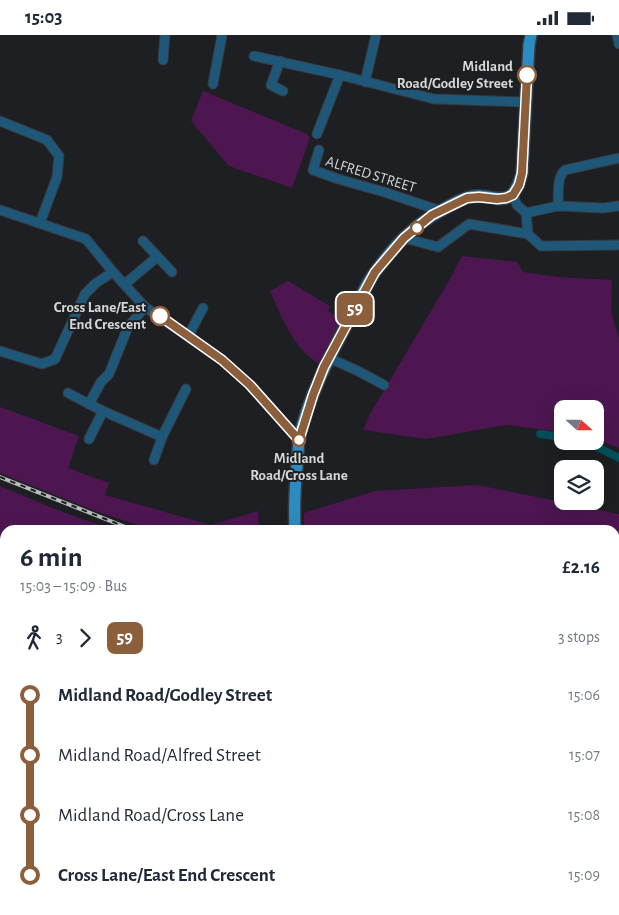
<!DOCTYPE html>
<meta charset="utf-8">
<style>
body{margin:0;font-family:"Alegreya Sans",sans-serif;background:#f2f2f3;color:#1f2937;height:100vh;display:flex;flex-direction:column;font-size:19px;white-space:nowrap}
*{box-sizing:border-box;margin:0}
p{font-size:16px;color:#747a83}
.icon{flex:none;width:28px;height:28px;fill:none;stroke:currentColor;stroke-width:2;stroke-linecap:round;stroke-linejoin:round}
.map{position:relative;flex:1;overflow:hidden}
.details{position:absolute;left:0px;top:490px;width:620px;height:390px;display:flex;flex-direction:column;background:#fff;border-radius:15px 15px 0 0;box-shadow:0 5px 20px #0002}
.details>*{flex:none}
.badge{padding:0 10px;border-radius:8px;font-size:18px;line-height:32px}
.needle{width:32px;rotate:111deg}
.tools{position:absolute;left:554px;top:365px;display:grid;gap:10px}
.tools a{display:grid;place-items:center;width:50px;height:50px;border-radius:10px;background:#fff;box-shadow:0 5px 20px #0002;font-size:25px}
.map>.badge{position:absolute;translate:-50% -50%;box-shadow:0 0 0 2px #fff}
.legs{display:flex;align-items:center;gap:8px;height:55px;padding:0 20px;font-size:16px}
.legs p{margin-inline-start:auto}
.summary{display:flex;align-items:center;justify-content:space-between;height:85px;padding:0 20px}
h1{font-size:28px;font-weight:600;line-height:38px}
ul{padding:0 20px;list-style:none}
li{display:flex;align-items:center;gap:18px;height:60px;font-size:19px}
li i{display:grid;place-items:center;width:8px;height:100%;margin:0 6px;background:currentColor}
li i::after{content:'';width:12px;height:12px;margin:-6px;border:4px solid;border-radius:50%;background:#fff}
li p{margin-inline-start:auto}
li:first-child i{background:linear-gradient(#0000 50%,currentColor 0)}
li:last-child i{background:linear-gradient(currentColor 50%,#0000 0)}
.status{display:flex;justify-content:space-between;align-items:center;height:35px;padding:0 25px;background:#fff;direction:ltr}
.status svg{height:14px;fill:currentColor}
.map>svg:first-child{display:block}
</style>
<div class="status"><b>15:03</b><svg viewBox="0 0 49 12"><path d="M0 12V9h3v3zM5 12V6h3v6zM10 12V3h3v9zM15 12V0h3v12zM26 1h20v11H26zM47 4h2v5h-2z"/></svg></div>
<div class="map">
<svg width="619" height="880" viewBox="0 0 619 880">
<rect width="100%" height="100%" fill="#1d1f23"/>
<!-- green -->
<g fill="#4d1651">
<polygon points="203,56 307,99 310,103 292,153 229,131 191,86"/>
<polygon points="462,221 517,227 523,237 558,242 612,245 611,276 619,304 619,413 595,404 595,374 562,374 562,397 506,390 426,404 363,395 370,379 450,244"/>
<path d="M288,246L330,271L328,276L348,288L324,332C293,314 284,287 270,256Z"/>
<polygon points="0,372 79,401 68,433 109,448 105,460 211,490 258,476 259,495 153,495 98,477 0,438"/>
<polygon points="477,450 577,470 618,479 619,479 619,567 615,567 615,495 304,495 304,478 375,456"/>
<polygon points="0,451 60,476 114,495 5,495 5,875 321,875 319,880 0,880"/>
</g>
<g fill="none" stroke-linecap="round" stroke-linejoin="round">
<!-- stream -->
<polyline stroke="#407880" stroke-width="2" points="0,827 5,828"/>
<!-- canal -->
<g stroke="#004f5a" stroke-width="8">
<polyline points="540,399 562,402"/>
<polyline points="585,406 619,423"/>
</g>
<!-- minor casing -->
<g stroke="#37393c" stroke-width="11">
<g id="minor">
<polyline points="617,0 619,9"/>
<polyline points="254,21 340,40 434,64 526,67"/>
<polyline points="163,25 165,0"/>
<polyline points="280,26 271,50 283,56"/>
<polyline points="365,47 376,0"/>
<polyline points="213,49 222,0"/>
<polyline points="0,86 47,105 59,121 57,142 40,188"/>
<polyline points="317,99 340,40"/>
<polyline points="319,115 313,135 338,144 384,157 441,176"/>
<polyline points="513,160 517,170 526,178 558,171 603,173 619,171"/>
<path d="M558,171C559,160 556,143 565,135L619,123"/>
<polyline points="0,175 86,204 113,237 145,272 222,325 250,350 299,405"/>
<polyline points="526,178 528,199 541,211 619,210"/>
<polyline points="404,203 438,212 469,189 528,199"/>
<polyline points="143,206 172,237"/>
<polyline points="125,249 157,222"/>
<polyline points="188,301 203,273"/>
<polyline points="0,316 42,329 55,324 85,259 96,248 113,237"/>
<polyline points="329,323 358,336 384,350"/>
<polyline points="68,358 89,369"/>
<polyline points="103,376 162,402"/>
<polyline points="89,404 103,376 89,369 101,347 109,339 128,292 145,272"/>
<polyline points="154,425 162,402 186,354"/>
</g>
</g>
<!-- major casing -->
<g stroke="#37393c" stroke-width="14">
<g id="major">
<path d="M295,495C294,474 295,452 297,431C298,422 298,413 299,404C309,359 331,319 352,279C360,265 366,248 376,236C391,215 410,194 432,181C440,176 458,166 466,163C494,154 510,182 522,138L529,10L531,0"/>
<polyline points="533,875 546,880"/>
</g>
</g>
<!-- minor -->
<use href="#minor" stroke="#1f5778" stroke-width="9"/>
<!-- major -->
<use href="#major" stroke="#2c8cc2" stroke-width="11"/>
<!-- rail casing -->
<g stroke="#b7b9bc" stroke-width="4">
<g id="rail">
<polyline points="0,442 133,495"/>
<polyline points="615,581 619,581"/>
</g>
</g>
<!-- rail -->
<use href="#rail" stroke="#1d1f23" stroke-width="2" stroke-dasharray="5.5" stroke-linecap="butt"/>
</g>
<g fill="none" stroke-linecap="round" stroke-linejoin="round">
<!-- line-1 casing -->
<g stroke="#fff" stroke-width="11">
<polyline id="line-1" points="160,281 222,325 250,350 299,405 313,360 324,332 375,237 404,203 432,180 467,163 479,162 497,164 506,163 513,160 519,150 522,138 527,40"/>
</g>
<!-- line-1 -->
<use href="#line-1" stroke="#8b5e3c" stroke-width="8"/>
</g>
<!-- markers -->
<g fill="#fff" stroke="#8b5e3c" stroke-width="2.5">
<circle cx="527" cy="40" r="9"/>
<circle cx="417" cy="193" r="6"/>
<circle cx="160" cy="281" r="9"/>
<circle cx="299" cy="405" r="6"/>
</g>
<g text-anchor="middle" stroke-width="4" stroke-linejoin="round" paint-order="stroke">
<!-- stop labels -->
<g font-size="15" font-weight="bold" fill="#d4d6d8" stroke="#1d1f23" text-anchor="end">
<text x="513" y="36">Midland<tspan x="513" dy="17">Road/Godley Street</tspan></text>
<text x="146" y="277">Cross Lane/East<tspan x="146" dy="17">End Crescent</tspan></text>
<text x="299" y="428" text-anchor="middle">Midland<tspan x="299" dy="17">Road/Cross Lane</tspan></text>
</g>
<!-- street labels -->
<g font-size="15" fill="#d4d6d8" stroke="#1d1f23">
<text transform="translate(371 139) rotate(17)" y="5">ALFRED STREET</text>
</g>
</g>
</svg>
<div class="tools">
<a><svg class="needle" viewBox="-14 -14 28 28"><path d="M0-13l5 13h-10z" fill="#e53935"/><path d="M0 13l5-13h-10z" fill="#747a83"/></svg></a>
<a><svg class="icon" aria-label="layers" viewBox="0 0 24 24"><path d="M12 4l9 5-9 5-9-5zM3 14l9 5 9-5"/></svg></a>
</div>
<b class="badge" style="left:355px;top:274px;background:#8b5e3c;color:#fff">59</b>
<section class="details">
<div class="summary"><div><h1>6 min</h1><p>15:03 – 15:09 · Bus</p></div><b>£2.16</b></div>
<div class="legs"><svg class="icon" aria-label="walk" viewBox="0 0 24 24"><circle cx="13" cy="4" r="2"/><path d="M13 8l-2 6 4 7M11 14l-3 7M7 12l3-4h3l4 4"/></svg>3<svg class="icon" aria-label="forward" viewBox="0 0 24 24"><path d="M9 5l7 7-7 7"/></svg><b class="badge" style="background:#8b5e3c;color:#fff">59</b><p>3 stops</p></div>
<ul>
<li><i style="color:#8b5e3c"></i><b>Midland Road/Godley Street</b><p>15:06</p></li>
<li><i style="color:#8b5e3c"></i><span>Midland Road/Alfred Street</span><p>15:07</p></li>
<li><i style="color:#8b5e3c"></i><span>Midland Road/Cross Lane</span><p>15:08</p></li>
<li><i style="color:#8b5e3c"></i><b>Cross Lane/East End Crescent</b><p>15:09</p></li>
</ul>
</section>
</div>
